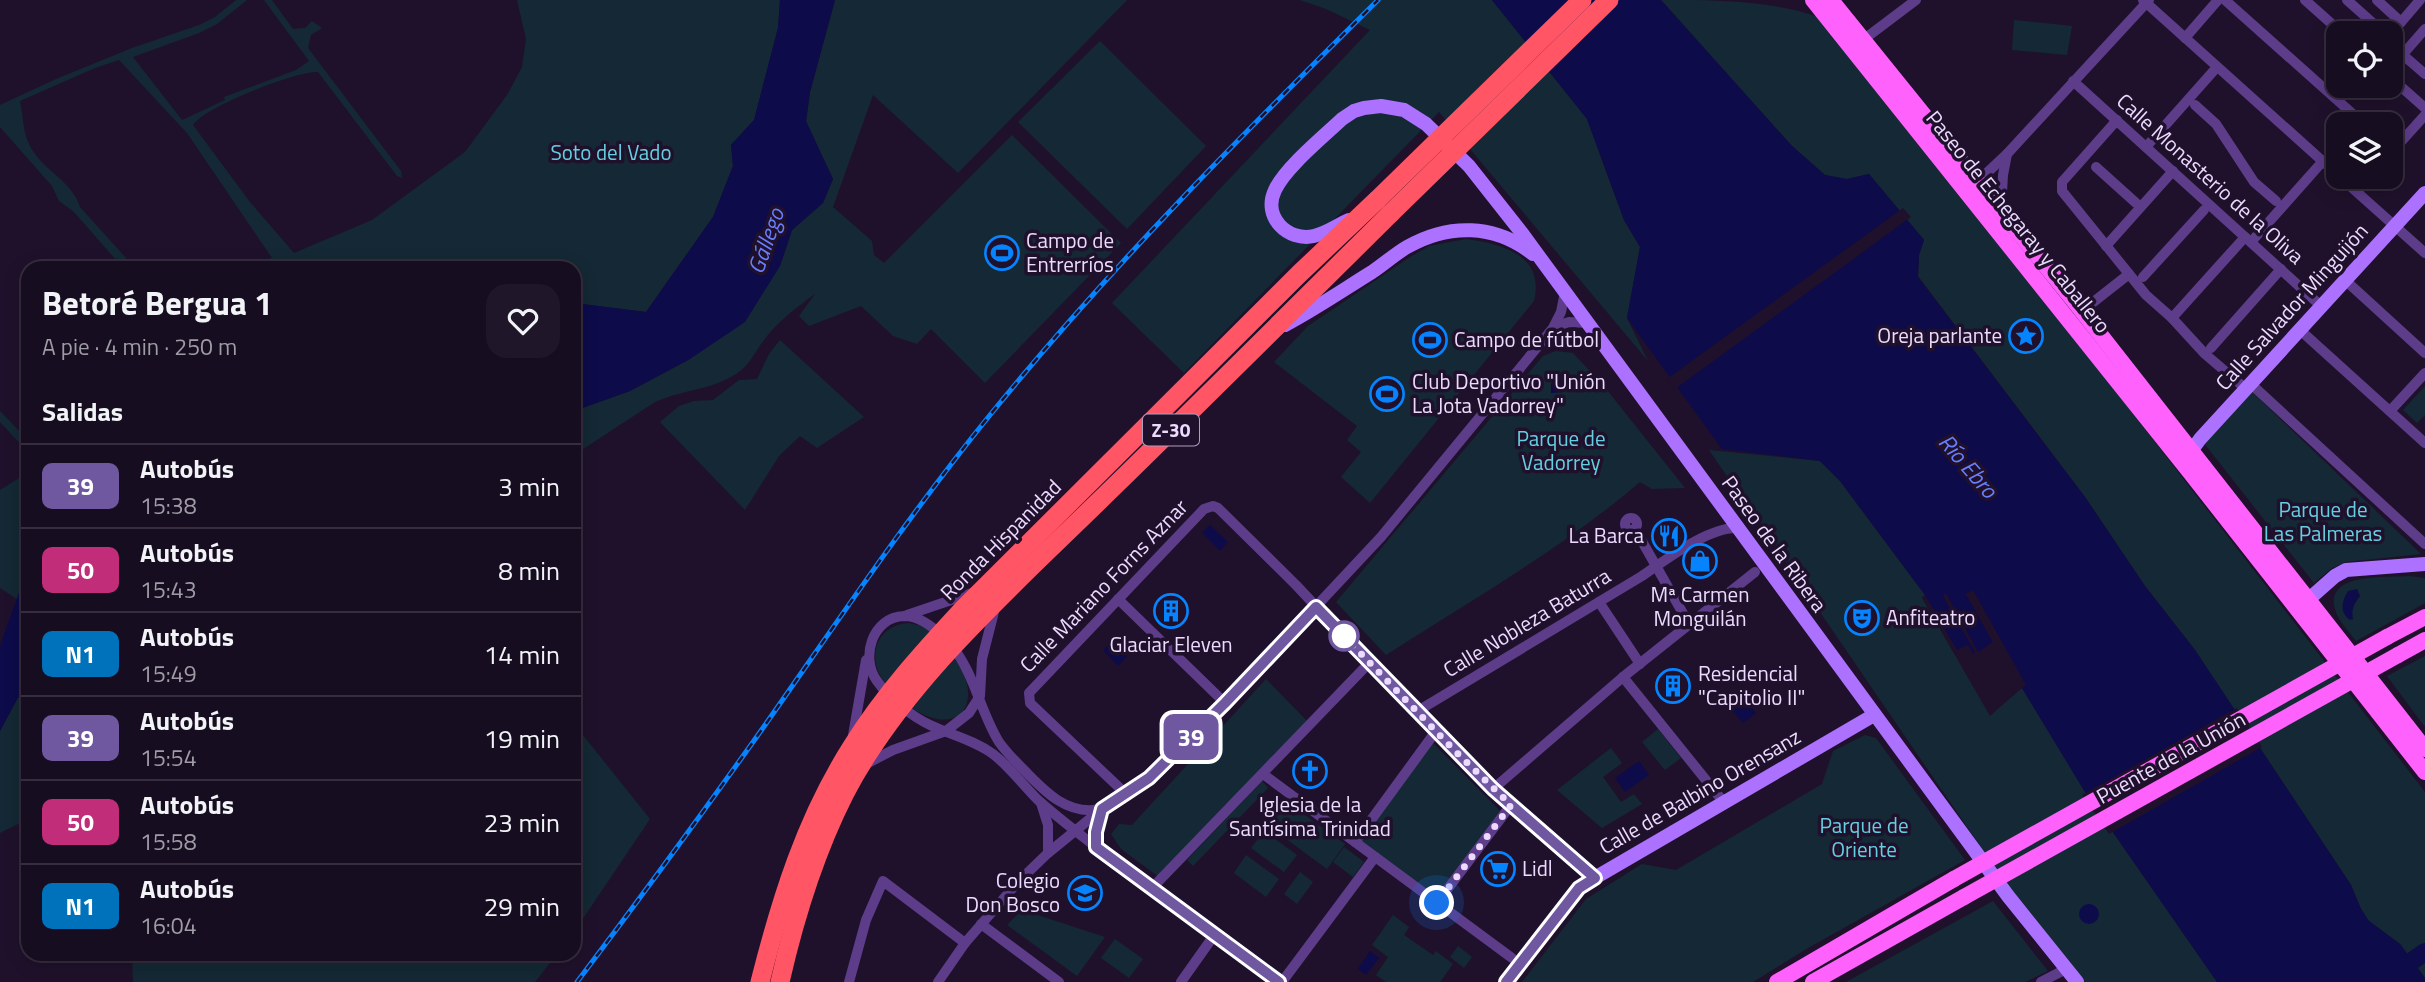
<!DOCTYPE html>
<html lang="es">
<meta charset="utf-8">
<style>
body{margin:0;font-family:"Titillium Web",sans-serif;background:#201629;color:#f1f3f6;height:100vh;display:flex;flex-direction:column;font-size:26px;white-space:nowrap}
*{box-sizing:border-box;margin:0}
p{font-size:23px;color:#9e9ca5}
.icon{flex:none;width:38px;height:38px;fill:none;stroke:currentColor;stroke-width:2;stroke-linecap:round;stroke-linejoin:round}
.map{position:relative;flex:1;overflow:hidden}
.panel{position:absolute;left:21px;top:261px;width:560px;height:700px;display:flex;flex-direction:column;background:#170d20;border-radius:21px;box-shadow:0 4px 18px #0003,0 0 0 2px #362d3e}
.panel>*{flex:none}
.badge{padding:0 14px;border-radius:10px;font-size:24px;line-height:46px}
.tools{position:absolute;left:2326px;top:21px;display:grid;gap:14px}
.tools a{display:grid;place-items:center;width:77px;height:77px;border-radius:14px;background:#170d20;box-shadow:0 4px 18px #0003,0 0 0 2px #362d3e;font-size:35px}
.you{position:absolute;width:35px;height:35px;margin:-18px;border:5px solid #fff;border-radius:50%;background:#1a73e8;box-shadow:0 0 0 10px #1a73e833}
.map>.badge{position:absolute;translate:-50% -50%;box-shadow:0 0 0 4px #fff}
h2{padding:0 21px;font-size:26px;line-height:63px}
.round{display:grid;place-items:center;flex:none;width:74px;height:74px;border-radius:21px;background:#201629}
.summary{display:flex;align-items:center;justify-content:space-between;height:119px;padding:0 21px}
h1{font-size:33px;font-weight:700;line-height:52px}
ul{padding:0;list-style:none}
li{display:flex;align-items:center;gap:21px;height:84px;padding:0 21px;border-top:2px solid #362d3e}
li div{flex:1}
li b{display:block;font-size:26px}
li em{font-style:normal}
li .badge{min-width:77px;font-weight:700;text-align:center}
.map>svg:first-child{display:block}
</style>
<div class="map">
<svg width="2425" height="982" viewBox="0 0 2425 982">
<rect width="100%" height="100%" fill="#1f112b"/>
<!-- green -->
<g fill="#142935">
<path d="M236,0H247L217,24L199,33L133,57L182,120L225,100L224,97L296,70L309,61L264,0H272L293,29L305,28L312,21L322,28L311,35L308,48L401,171L402,178L397,176L318,72C296,71 204,107 193,125L250,202L294,253L372,220L465,152L507,95L522,67L526,39L517,0H780L778,28L754,120L731,145L733,166L713,217L646,312L574,303V268H221L272,258L187,133L119,60L95,68L20,101C23,115 23,132 29,144C41,170 72,180 80,207L135,268H123L74,212L59,201L52,186L0,127V105L56,79L132,48L199,25L215,17Z"/>
<path d="M835,0H1127L958,173L873,95L833,207L872,241L874,255L884,263L1012,135L1121,243L985,383L931,329L917,344L893,336L861,306L809,326L799,316L815,294C797,307 781,319 767,336C757,348 750,366 736,374C711,390 682,390 655,402L574,455V411L630,391L690,359L780,266L792,230L823,203L833,179L806,122L810,92Z"/>
<polygon points="1300,0 1492,0 1587,119 1624,220 1640,247 1627,318 1648,361 1439,112 1184,373 1112,303 1370,30 1326,9"/>
<path d="M1661,0C1715,0 1769,0 1819,17L2006,249L2425,792V978L2400,944L2369,921L2361,909L2351,885L2195,650L2145,586L2085,497L1918,276L1919,255L1924,240L1869,174L1847,179L1825,175L1792,146Z"/>
<polygon points="2014,20 2072,26 2067,55 2012,50"/>
<polygon points="1100,41 1206,146 1127,229 1018,122"/>
<path d="M1466,239C1502,244 1545,255 1534,301L1370,503L1341,477L1361,452L1347,440L1357,426L1274,362L1308,326L1410,257L1429,246Z"/>
<polygon points="780,340 864,417 817,448 800,436 779,456 745,510 660,422 679,406 694,401 713,400 739,380 757,379 769,354"/>
<path d="M1556,351L1573,353L1603,385L1685,488L1652,489L1640,482C1563,548 1473,599 1386,655L1336,602L1543,356Z"/>
<polygon points="2425,386 2425,415 2417,423 2403,410"/>
<polygon points="2251,391 2421,554 2346,562 2332,568 2314,583 2203,442"/>
<polygon points="0,411 28,440 28,452 0,422"/>
<polygon points="1709,450 1820,461 1840,481 1925,595 1922,598 1990,716 2022,688 2085,792 2217,982 2085,982 2013,894"/>
<polygon points="28,464 26,573 17,599 0,588 0,490 19,478"/>
<path d="M2409,576L2425,578V603L2356,641C2349,631 2338,621 2335,609C2325,572 2387,578 2409,576Z"/>
<path d="M909,623L922,626L932,633L887,685C865,661 874,625 909,623Z"/>
<polygon points="2425,656 2425,727 2387,676"/>
<path d="M954,658C986,700 960,740 912,708Z"/>
<polygon points="28,668 28,819 0,833 0,731 20,694"/>
<polygon points="1266,679 1308,722 1159,877 1121,849 1111,834 1119,824 1132,825"/>
<polygon points="574,724 650,819 574,932"/>
<polygon points="1658,729 1681,758 1665,770 1642,742"/>
<polygon points="1865,735 1876,738 1965,860 1808,948 1753,982 1522,982 1586,899 1642,864 1676,870 1822,784 1833,751"/>
<polygon points="1433,743 1501,812 1437,897 1361,841"/>
<polygon points="1611,748 1622,763 1603,777 1621,802 1634,794 1642,804 1602,828 1557,790"/>
<polygon points="1262,781 1268,788 1193,866 1187,860"/>
<polygon points="1284,800 1345,844 1327,869 1266,824"/>
<polygon points="1264,831 1297,855 1284,872 1251,848"/>
<polygon points="1344,847 1364,862 1353,877 1333,862"/>
<polygon points="1246,855 1279,879 1266,897 1234,873"/>
<polygon points="1300,872 1313,882 1297,904 1284,894"/>
<polygon points="1993,901 2048,971 2025,982 1846,982"/>
<polygon points="1022,910 1105,937 1077,976 1007,925"/>
<polygon points="1393,915 1409,927 1404,935 1433,955 1436,951 1453,964 1440,982 1386,982 1376,975 1388,957 1372,945"/>
<polygon points="1115,939 1143,959 1129,978 1101,958"/>
<polygon points="1458,946 1472,957 1464,968 1450,957"/>
<polygon points="132,954 557,954 535,982 133,982"/>
</g>
<!-- water -->
<g fill="#0d0b4a">
<polygon points="780,0 835,0 810,92 806,121 833,179 823,203 792,230 780,266 745,322 690,359 630,391 574,411 574,303 646,312 713,217 733,166 731,145 754,120 778,28"/>
<polygon points="1492,0 1661,0 1792,146 1825,175 1847,179 1869,174 1924,240 1919,255 1918,277 2085,497 2145,586 2195,650 2351,885 2361,909 2369,921 2400,944 2425,978 2425,982 2217,982 2085,792 2022,688 2025,685 1973,591 1966,594 1993,643 1978,652 1946,594 1975,653 1973,654 1967,645 1957,650 1925,595 1840,481 1820,461 1722,449 1627,318 1640,247 1624,220 1587,119"/>
<polygon points="1564,373 1569,375 1569,385 1563,392 1551,393 1551,384 1558,376"/>
<polygon points="1210,525 1228,542 1220,551 1202,533"/>
<polygon points="28,534 28,668 20,694 0,731 0,646 26,573"/>
<path d="M2357,589L2360,596C2354,604 2351,609 2353,619L2350,620C2339,612 2342,601 2348,591Z"/>
<polygon points="1112,641 1127,656 1118,666 1103,650"/>
<polygon points="1740,693 1756,713 1743,723 1727,704"/>
<polygon points="1639,761 1649,775 1625,792 1615,778"/>
<circle cx="2089" cy="914" r="10"/>
<polygon points="1370,951 1379,958 1366,975 1358,969"/>
</g>
<!-- pier -->
<g fill="#1f112b">
<polygon points="1903,208 1911,217 1675,389 1667,379"/>
<polygon points="1973,590 2026,685 2019,690 2021,684 1971,595 1997,642 1973,658 1966,650 1958,654 1954,653 1922,597 1925,595 1957,650 1968,645 1973,654 1975,652 1943,596 1946,593 1978,652 1993,642 1966,594"/>
<polygon points="2237,708 2262,747 2109,834 2082,795"/>
</g>
<g fill="none" stroke-linecap="round" stroke-linejoin="round">
<!-- river -->
<polyline stroke="#0d0b4a" stroke-width="18" points="2382,982 2425,952"/>
<!-- street -->
<g stroke="#5d3c8a" stroke-width="10">
<polyline points="2143,0 2338,175"/>
<polyline points="2225,0 2364,124"/>
<polyline points="2305,0 2342,33"/>
<polyline points="2347,0 2384,33"/>
<polyline points="2377,0 2401,22"/>
<polyline points="2390,35 2420,0"/>
<polyline points="2185,38 2218,0"/>
<polyline points="1863,40 1916,0"/>
<polyline points="2403,55 2425,74"/>
<polyline points="2390,69 2425,29"/>
<polyline points="2390,77 2425,108"/>
<polyline points="2073,81 2321,306"/>
<polyline points="2195,105 2216,124 2254,182 2276,201"/>
<polyline points="2117,120 2062,182 2062,191 2146,295 2172,318 2205,354 2246,389"/>
<polyline points="2146,147 2217,67"/>
<polyline points="2390,154 2425,115"/>
<polyline points="2096,167 2136,203"/>
<polyline points="2340,177 2425,253"/>
<polyline points="1975,184 2007,154 2149,0"/>
<polyline points="2357,191 2370,177"/>
<polyline points="2001,210 2003,175 2007,154"/>
<polyline points="2251,242 2323,161"/>
<polyline points="2106,246 2173,171"/>
<polyline points="2143,277 2204,210"/>
<polyline points="2345,280 2425,353"/>
<polyline points="2082,311 2129,274"/>
<polyline points="2172,318 2245,237"/>
<polyline points="1554,327 1569,322 1587,323"/>
<polyline points="2300,330 2425,443"/>
<polyline points="2211,348 2281,269"/>
<polyline points="2251,384 2425,544"/>
<polyline points="2390,411 2425,373"/>
<circle cx="1631" cy="524" r="6"/>
<polyline points="1635,529 1689,624"/>
<polyline points="1118,599 1225,703"/>
<polyline points="1599,602 1640,664"/>
<polyline points="907,615 972,593"/>
<path d="M942,635C931,626 919,616 904,616C872,617 860,658 877,681C889,698 911,716 930,725C951,735 974,740 993,754C1010,767 1023,785 1038,800C1057,817 1077,832 1096,847"/>
<path d="M952,646C975,675 980,711 999,742C1006,752 1015,761 1024,770C1045,792 1068,816 1101,809"/>
<polyline points="1623,677 1722,800"/>
<path d="M1416,712L1642,576C1666,560 1708,527 1737,528"/>
<polyline points="853,735 866,660"/>
<polyline points="866,764 893,750 946,731 969,713 980,696 982,659 995,608"/>
<polyline points="1263,774 1512,958"/>
<polyline points="1493,789 1623,677 1755,572"/>
<polyline points="1126,794 1030,703 1029,693 1204,509 1213,506 1218,508 1296,585 1369,663 1493,789 1595,878"/>
<polyline points="1041,803 1048,825 1048,853"/>
<polyline points="1355,842 1436,731"/>
<polyline points="1096,847 1096,832 1102,809"/>
<polyline points="1152,888 1369,663"/>
<polyline points="1437,903 1511,805"/>
<polyline points="981,924 1059,982"/>
<polyline points="849,982 866,920 883,881 965,943"/>
<polyline points="938,982 965,943 1018,882 1048,853 1102,809 1144,783 1225,703 1323,599 1381,537 1553,328 1561,312 1565,292"/>
<polyline points="1181,982 1215,934"/>
<polyline points="1282,982 1375,857"/>
<polyline points="2041,982 2066,969"/>
</g>
<!-- secondary -->
<g stroke="#ad71ff" stroke-width="14">
<path d="M1349,220C1337,225 1327,233 1314,236C1288,242 1262,217 1275,190C1285,168 1323,137 1342,119L1354,111L1364,108L1381,106L1404,110L1426,124L1469,166L1521,232L2008,896L2077,982"/>
<path d="M1285,325C1315,309 1343,290 1372,272C1384,264 1395,254 1407,247C1449,223 1495,224 1533,254"/>
<polyline points="2189,461 2192,450 2200,439 2425,193"/>
<polyline points="2297,597 2309,599 2335,576 2346,570 2425,564"/>
<polyline points="1096,847 1279,982"/>
<polyline points="1506,982 1579,888 1586,883 1874,715"/>
</g>
<!-- primary -->
<g stroke="#ff61fc" stroke-width="16">
<polyline points="1813,0 2189,471 2425,772"/>
<polyline points="1831,0 2074,301 2425,749"/>
<polyline points="2387,637 2425,617"/>
<polyline points="2398,655 2425,640"/>
<polyline points="1777,982 1954,879"/>
<polyline points="1813,982 1964,897"/>
</g>
<!-- highway -->
<g stroke="#ff5564" stroke-width="19">
<path d="M760,982C781,899 806,818 853,745C884,695 924,651 964,608L1299,274L1377,200"/>
<path d="M780,982C795,916 814,854 845,793C901,685 1007,591 1093,507C1193,410 1291,312 1390,214"/>
</g>
<!-- rail casing -->
<g stroke="#0684ff" stroke-width="5">
<path id="rail" d="M577,982C638,901 699,818 758,735C834,627 907,517 990,415C1110,267 1243,134 1378,0"/>
</g>
<!-- rail -->
<use href="#rail" stroke="#1f112b" stroke-width="2.5" stroke-dasharray="8" stroke-linecap="butt"/>
<!-- primary-bridge -->
<g stroke="#ff61fc" stroke-width="16">
<polyline points="1954,879 2387,637"/>
<polyline points="1964,897 2398,655"/>
</g>
<!-- highway-bridge -->
<g stroke="#ff5564" stroke-width="19">
<polyline points="1377,200 1582,0"/>
<polyline points="1390,214 1609,0"/>
</g>
</g>
<g fill="none" stroke-linecap="round" stroke-linejoin="round">
<!-- line casing -->
<g stroke="#fff" stroke-width="16">
<polyline id="line" points="1279,982 1096,847 1096,832 1102,809 1149,778 1225,703 1316,607 1493,789 1595,878 1579,888 1506,982"/>
</g>
<!-- line -->
<use href="#line" stroke="#6f58a0" stroke-width="10"/>
<!-- walk -->
<polyline stroke="#eddaff" stroke-width="7" stroke-dasharray="0 12.6" points="1344,636 1454,750 1511,805 1437,903"/>
</g>
<!-- icons -->
<defs>
<g id="stadium-ring" transform="scale(1.75)"><circle r="9.5" fill="#1f112b" stroke="#0684ff" stroke-width="1.5"/><path d="M0-5a6.5 5 0 1 0 0 10a6.5 5 0 1 0 0-10ZM-3.5-1.8h7v3.6h-7Z" fill="#0684ff"/></g>
<g id="sight-ring" transform="scale(1.75)"><circle r="9.5" fill="#1f112b" stroke="#0684ff" stroke-width="1.5"/><path d="M0-6L1.8-2.2L6-1.7L2.9 1.2L3.7 5.4L0 3.3L-3.7 5.4L-2.9 1.2L-6-1.7L-1.8-2.2Z" fill="#0684ff"/></g>
<g id="restaurant-ring" transform="scale(1.75)"><circle r="9.5" fill="#1f112b" stroke="#0684ff" stroke-width="1.5"/><path d="M-5-6h1v4h1v-4h1v4h1v-4h1v5L-1.5 .5V6h-2V.5L-5-1ZM5-6V6H3V1.5H1.5Q1.5-4 5-6Z" fill="#0684ff"/></g>
<g id="shop-ring" transform="scale(1.75)"><circle r="9.5" fill="#1f112b" stroke="#0684ff" stroke-width="1.5"/><path d="M-5-2.5h2.3a2.7 3.5 0 0 1 5.4 0H5L5.5 6h-11ZM-1.5-2.5h3a1.5 2.3 0 0 0-3 0Z" fill="#0684ff"/></g>
<g id="building-ring" transform="scale(1.75)"><circle r="9.5" fill="#1f112b" stroke="#0684ff" stroke-width="1.5"/><path d="M-4-6H4V6H1V3H-1V6H-4ZM-2.5-4.3h1.7v1.8h-1.7ZM.8-4.3h1.7v1.8H.8ZM-2.5-1h1.7V.8h-1.7ZM.8-1h1.7V.8H.8Z" fill="#0684ff"/></g>
<g id="theatre-ring" transform="scale(1.75)"><circle r="9.5" fill="#1f112b" stroke="#0684ff" stroke-width="1.5"/><path d="M-5-5.5Q0-4 5-5.5V0Q5 5 0 6Q-5 5-5 0ZM-3.3-2.5H-1v1.5H-3.3ZM1-2.5H3.3v1.5H1ZM-2.8 1Q0 5.5 2.8 1Z" fill="#0684ff"/></g>
<g id="church-ring" transform="scale(1.75)"><circle r="9.5" fill="#1f112b" stroke="#0684ff" stroke-width="1.5"/><path d="M-1.2-6h2.4v3.5h3.3v2.4h-3.3V6h-2.4V-.1h-3.3v-2.4h3.3Z" fill="#0684ff"/></g>
<g id="supermarket-ring" transform="scale(1.75)"><circle r="9.5" fill="#1f112b" stroke="#0684ff" stroke-width="1.5"/><path d="M-6-5.5h2.5l.6 2H6L4.5 2H-2.5L-4.4-4H-6ZM-1.5 3.2a1.3 1.3 0 1 0 .1 0ZM3 3.2a1.3 1.3 0 1 0 .1 0Z" fill="#0684ff"/></g>
<g id="school-ring" transform="scale(1.75)"><circle r="9.5" fill="#1f112b" stroke="#0684ff" stroke-width="1.5"/><path d="M0-5L7-2L0 1L-7-2ZM-4 1L0 2.5L4 1V4Q0 6-4 4Z" fill="#0684ff"/></g>
</defs>
<g fill-rule="evenodd">
<use href="#stadium-ring" x="1002" y="253"/>
<use href="#sight-ring" x="2026" y="336"/>
<use href="#stadium-ring" x="1430" y="340"/>
<use href="#stadium-ring" x="1387" y="394"/>
<use href="#restaurant-ring" x="1669" y="536"/>
<use href="#shop-ring" x="1700" y="561"/>
<use href="#building-ring" x="1171" y="611"/>
<use href="#theatre-ring" x="1862" y="618"/>
<use href="#building-ring" x="1673" y="686"/>
<use href="#church-ring" x="1310" y="771"/>
<use href="#supermarket-ring" x="1498" y="869"/>
<use href="#school-ring" x="1085" y="893"/>
</g>
<!-- markers -->
<circle fill="#fff" stroke="#6f58a0" stroke-width="3.5" cx="1344" cy="636" r="14"/>
<g text-anchor="middle" stroke-width="7" stroke-linejoin="round" paint-order="stroke">
<!-- shield labels -->
<rect fill="#1f112b" stroke="#af9ebf" stroke-width="2" x="1143" y="414.5" width="56" height="31" rx="5"/>
<g font-size="19" font-weight="bold" fill="#eddaff">
<text x="1171" y="437">Z-30</text>
</g>
<!-- park labels -->
<g font-size="21" fill="#64cfe1" stroke="#1f112b">
<text x="611" y="160">Soto del Vado</text>
<text x="1561" y="446">Parque de<tspan x="1561" dy="24">Vadorrey</tspan></text>
<text x="2323" y="517">Parque de<tspan x="2323" dy="24">Las Palmeras</tspan></text>
<text x="1864" y="833">Parque de<tspan x="1864" dy="24">Oriente</tspan></text>
</g>
<!-- street labels -->
<g font-size="21" fill="#eddaff" stroke="#1f112b">
<text transform="translate(2210 179) rotate(42)" y="7">Calle Monasterio de la Oliva</text>
<text transform="translate(2018 222) rotate(51)" y="7">Paseo de Echegaray y Caballero</text>
<text transform="translate(2292 307) rotate(-48)" y="7">Calle Salvador Minguijón</text>
<text transform="translate(1001 540) rotate(-45)" y="7">Ronda Hispanidad</text>
<text transform="translate(1774 544) rotate(54)" y="7">Paseo de la Ribera</text>
<text transform="translate(1104 586) rotate(-46)" y="7">Calle Mariano Forns Aznar</text>
<text transform="translate(1527 623) rotate(-31)" y="7">Calle Nobleza Baturra</text>
<text transform="translate(2171 758) rotate(-29)" y="7">Puente de la Unión</text>
<text transform="translate(1700 792) rotate(-30)" y="7">Calle de Balbino Orensanz</text>
</g>
<!-- poi labels -->
<g font-size="21" fill="#eddaff" stroke="#1f112b" text-anchor="start">
<text x="1026" y="248">Campo de<tspan x="1026" dy="24">Entrerríos</tspan></text>
<text x="2002" y="343" text-anchor="end">Oreja parlante</text>
<text x="1454" y="347">Campo de fútbol</text>
<text x="1412" y="389">Club Deportivo "Unión<tspan x="1412" dy="24">La Jota Vadorrey"</tspan></text>
<text x="1644" y="543" text-anchor="end">La Barca</text>
<text x="1700" y="602" text-anchor="middle">Mª Carmen<tspan x="1700" dy="24">Monguilán</tspan></text>
<text x="1886" y="625">Anfiteatro</text>
<text x="1171" y="652" text-anchor="middle">Glaciar Eleven</text>
<text x="1698" y="681">Residencial<tspan x="1698" dy="24">"Capitolio II"</tspan></text>
<text x="1310" y="812" text-anchor="middle">Iglesia de la<tspan x="1310" dy="24">Santísima Trinidad</tspan></text>
<text x="1522" y="876">Lidl</text>
<text x="1060" y="888" text-anchor="end">Colegio<tspan x="1060" dy="24">Don Bosco</tspan></text>
</g>
<!-- water labels -->
<g font-size="23" font-style="italic" fill="#687eff" stroke="#1f112b">
<text transform="translate(766 241) rotate(-71)" y="8">Gállego</text>
<text transform="translate(1968 466) rotate(49)" y="8">Río Ebro</text>
</g>
</g>
</svg>
<div class="tools">
<a><svg class="icon" aria-label="locate" viewBox="0 0 24 24"><circle cx="12" cy="12" r="6"/><path d="M12 2v4M12 18v4M2 12h4M18 12h4"/></svg></a>
<a><svg class="icon" aria-label="layers" viewBox="0 0 24 24"><path d="M12 4l9 5-9 5-9-5zM3 14l9 5 9-5"/></svg></a>
</div>
<div class="you" style="left:1437px;top:903px"></div>
<b class="badge" style="left:1191px;top:737px;background:#6f58a0;color:#fff">39</b>
<section class="panel">
<div class="summary"><div><h1>Betoré Bergua 1</h1><p>A pie · 4 min · 250 m</p></div><a class="round"><svg class="icon" aria-label="heart" viewBox="0 0 24 24"><path d="M12 20l-8-8c-3-5 5-10 8-4 3-6 11-1 8 4z"/></svg></a></div>
<h2>Salidas</h2>
<ul>
<li><span class="badge" style="background:#6f58a0;color:#fff">39</span><div><b>Autobús</b><p>15:38</p></div><em>3 min</em></li>
<li><span class="badge" style="background:#c12d78;color:#fff">50</span><div><b>Autobús</b><p>15:43</p></div><em>8 min</em></li>
<li><span class="badge" style="background:#0072bc;color:#fff">N1</span><div><b>Autobús</b><p>15:49</p></div><em>14 min</em></li>
<li><span class="badge" style="background:#6f58a0;color:#fff">39</span><div><b>Autobús</b><p>15:54</p></div><em>19 min</em></li>
<li><span class="badge" style="background:#c12d78;color:#fff">50</span><div><b>Autobús</b><p>15:58</p></div><em>23 min</em></li>
<li><span class="badge" style="background:#0072bc;color:#fff">N1</span><div><b>Autobús</b><p>16:04</p></div><em>29 min</em></li>
</ul>
</section>
</div>
